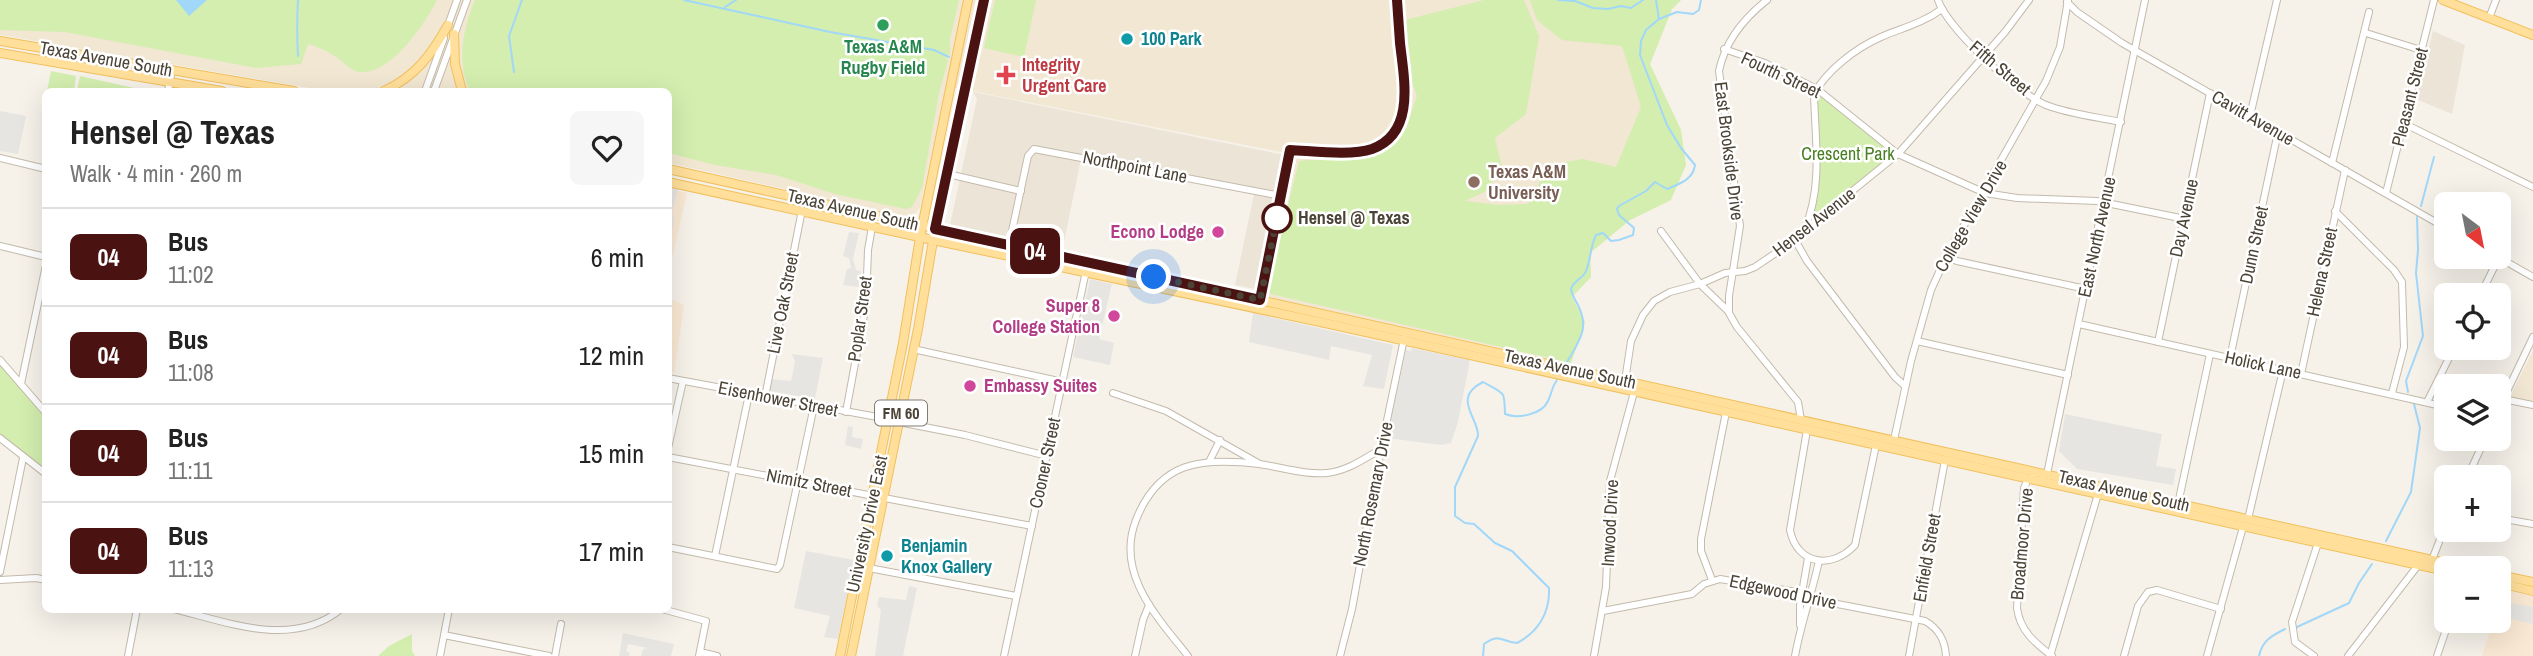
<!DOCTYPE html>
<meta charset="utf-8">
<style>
body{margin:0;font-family:"Archivo Narrow",sans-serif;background:#f6f6f6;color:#222;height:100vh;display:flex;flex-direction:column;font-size:26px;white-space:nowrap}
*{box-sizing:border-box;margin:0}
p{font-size:23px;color:#767676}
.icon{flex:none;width:38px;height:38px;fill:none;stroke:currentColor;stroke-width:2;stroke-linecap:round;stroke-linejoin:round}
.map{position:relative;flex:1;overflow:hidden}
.sheet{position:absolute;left:42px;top:88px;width:630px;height:525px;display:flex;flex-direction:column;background:#fff;border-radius:10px;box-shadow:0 7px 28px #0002}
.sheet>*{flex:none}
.badge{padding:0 14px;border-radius:10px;font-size:24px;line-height:46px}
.needle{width:46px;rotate:148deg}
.tools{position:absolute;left:2434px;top:192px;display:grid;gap:14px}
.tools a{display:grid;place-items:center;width:77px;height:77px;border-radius:10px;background:#fff;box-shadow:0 7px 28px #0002;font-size:35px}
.you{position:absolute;width:35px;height:35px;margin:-18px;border:5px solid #fff;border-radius:50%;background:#1a73e8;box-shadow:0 0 0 10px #1a73e833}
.map>.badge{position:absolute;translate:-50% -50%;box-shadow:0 0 0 4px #fff}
.round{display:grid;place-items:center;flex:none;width:74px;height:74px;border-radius:10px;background:#f6f6f6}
.summary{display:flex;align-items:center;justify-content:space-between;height:119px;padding:0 28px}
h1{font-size:33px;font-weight:800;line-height:52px}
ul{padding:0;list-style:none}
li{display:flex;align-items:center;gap:21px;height:98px;padding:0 28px;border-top:2px solid #e0e0e0}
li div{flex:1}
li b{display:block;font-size:26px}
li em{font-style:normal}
li .badge{min-width:77px;font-weight:700;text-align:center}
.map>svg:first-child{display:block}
</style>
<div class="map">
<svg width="2533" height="656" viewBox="0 0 2533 656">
<rect width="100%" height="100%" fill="#f6f2ea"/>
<!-- residential -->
<g fill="#ebe4d7">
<polygon points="2433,31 2465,45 2452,114 2416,99"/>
<polygon points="973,92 1284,155 1256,289 1235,285 1254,194 1081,159 1063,247 950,225 977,99"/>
</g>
<!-- commercial -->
<g fill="#f9e8d3">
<polygon points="669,189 687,193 669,271"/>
<polygon points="668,298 684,305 674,373 669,372"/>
<polygon points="2504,590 2533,596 2533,656 2482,656 2493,621 2499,621 2499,605"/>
</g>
<!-- education -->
<g fill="#f1e7d2">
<polygon points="0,0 1681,0 1672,9 1650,64 1657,134 1671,200 1630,220 1590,253 1591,277 1572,297 1585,322 1571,363 1257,295 1286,153 946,86 920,208 913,215 907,216 669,163 668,91 327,91 0,35"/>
<polygon points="2533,351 2533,401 2510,397"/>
</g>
<!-- green -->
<g fill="#d3eeaf">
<path d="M0,0H437C425,23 391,75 360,72C349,71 343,60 333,55C326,50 317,47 308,44L301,64L256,68L65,32L0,30Z"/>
<path d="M475,0H959L950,39V55L947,54L946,59L948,60L939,93L922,188L912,207L906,209L835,194L776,175L715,165L669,153L668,91H470C456,61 463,30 475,0Z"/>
<polygon points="995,0 1036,0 1024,57 984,48"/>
<polygon points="1484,0 1524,0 1539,36 1526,114 1495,138 1502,167 1486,191 1465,201 1499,205 1528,204 1549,165 1583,159 1616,167 1641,107 1622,46 1562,40 1537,20 1530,0 1681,0 1672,9 1650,64 1681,130 1686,165 1671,200 1630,220 1590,253 1591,277 1572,297 1585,322 1571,363 1267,293 1299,161 1383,153 1406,128 1417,96 1410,76 1405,20"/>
<polygon points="51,71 76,76 74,91 47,91"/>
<polygon points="80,76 143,90 156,88 156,91 77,91"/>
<polygon points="1817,89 1898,154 1814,222 1808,220 1814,201"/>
<polygon points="0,363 45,416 45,471 23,456 0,434"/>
<polygon points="412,634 412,651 415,656 378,656 389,646"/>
</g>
<!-- parking -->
<g fill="#e7e5e1">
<polygon points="0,111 26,116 18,154 0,151"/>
<polygon points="669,187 678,189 672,213 674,220 669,247"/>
<polygon points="849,232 859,233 853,259 856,270 861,271 859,287 843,285 847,269 851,268 849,258 843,256"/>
<polygon points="1090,279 1112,284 1099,339 1114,343 1110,365 1073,357"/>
<polygon points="1253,313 1393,345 1384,389 1363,386 1372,355 1331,346 1329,360 1249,342"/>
<polygon points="1412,348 1470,360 1458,422 1451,443 1441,445 1387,438 1406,350 1411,351"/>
<polygon points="792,354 823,358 815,399 770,391 772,379 791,381 795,362"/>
<polygon points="2065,414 2162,434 2156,466 2176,469 2173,485 2077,469 2059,451"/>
<polygon points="848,426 853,427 852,437 863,439 861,449 845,445"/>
<polygon points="806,551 854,560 838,639 824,637 830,616 794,608"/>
<polygon points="909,586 917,588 903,655 906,656 875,656 881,610 877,606 879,597 906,600"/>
<polygon points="2511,603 2533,607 2533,624 2511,619"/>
<polygon points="623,633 674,644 671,656 641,656 643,649 647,648 628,644 626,651 630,653 629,656 619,656"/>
</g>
<!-- water -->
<polygon fill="#a1d7f8" points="176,0 207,0 189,16"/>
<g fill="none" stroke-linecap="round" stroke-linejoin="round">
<!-- stream -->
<g stroke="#a1d7f8" stroke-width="2">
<polyline points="684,0 830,32 934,50 949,57"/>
<polyline points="1558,0 1575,1 1593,8 1608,9 1621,6 1631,8 1643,0"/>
<polyline points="1656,0 1659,19"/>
<polyline points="725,7 736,0"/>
<path d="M298,56C297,37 297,19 298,0"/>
<polyline points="514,72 509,36 522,0"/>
<polyline points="2421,206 2434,157"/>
<path d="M1567,362C1579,341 1590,329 1578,305C1575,299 1572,296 1571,289C1574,280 1583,279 1586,271C1591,259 1590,247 1596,235L1603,233L1611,241L1619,240L1633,235L1634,228L1619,215L1617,209L1619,206L1646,191L1655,182L1667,189C1679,184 1693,180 1695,165L1681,148L1667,125L1640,55L1641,41L1646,30L1659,19L1677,12L1693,14L1699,10L1701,0"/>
<polyline points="2408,392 2406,381 2423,336 2416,273 2418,250 2417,217"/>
<polyline points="905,417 913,416"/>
<polyline points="2386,541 2411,492 2420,428 2414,404"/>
<polyline points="2297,627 2349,603 2359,583 2372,564"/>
<path d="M1483,656L1484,644C1499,633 1500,641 1517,643C1538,632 1550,613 1549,588L1512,551L1495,543L1474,524L1465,523L1455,516V487L1478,436C1479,418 1451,398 1483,382C1506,395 1504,390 1505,414C1517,419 1542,415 1548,401C1552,393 1551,388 1557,380"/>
<path d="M2259,656C2262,641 2271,636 2285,629"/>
</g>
<!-- minor casing -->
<g stroke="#c3baab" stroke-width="8">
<g id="minor">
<path d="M1767,0C1743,19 1725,41 1719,71L1740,226L1729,296V313L1737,327L1798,402L1801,420"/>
<path d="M1938,0C1948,29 2017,93 2046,105C2069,114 2097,117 2121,122"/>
<polyline points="2067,2 2077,12 2122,43 2446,228"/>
<polyline points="2489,18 2496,0"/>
<polyline points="447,28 457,0"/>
<polyline points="2366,33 2421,50"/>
<polyline points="1724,49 1765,63 1817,89 1898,154 1985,193 2017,198 2097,201 2185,219"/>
<polyline points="168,91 172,70"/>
<polyline points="425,91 444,38"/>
<polyline points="434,91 467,0"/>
<polyline points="2250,116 2277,0"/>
<polyline points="2403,123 2533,187"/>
<polyline points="0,158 46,169"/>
<polyline points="2332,163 2369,12"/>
<polyline points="948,174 1021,191"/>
<polyline points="2386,193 2434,0"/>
<polyline points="2335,211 2394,270 2402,282 2404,347 2392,393"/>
<path d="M1805,228C1823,186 1815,138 1814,94C1827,70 1856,48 1881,37C1902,28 1923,23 1942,9"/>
<polyline points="1661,231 1700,284 1728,311"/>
<polyline points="1795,240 1807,261 1895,377 1905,386"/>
<polyline points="1009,245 1028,156 1034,149 1281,196"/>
<polyline points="0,246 46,257"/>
<polyline points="1946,257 1957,261 2086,289"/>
<polyline points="2498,257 2533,277"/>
<polyline points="2480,296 2499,257"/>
<path d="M1260,300L1290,150C1313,151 1351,156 1372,149C1423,130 1400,42 1397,0"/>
<polyline points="2079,324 2446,407"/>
<polyline points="1917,341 2068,375"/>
<polyline points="2158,342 2210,93"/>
<polyline points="913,349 1063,382"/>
<polyline points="2230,358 2278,132"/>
<polyline points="0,360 46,413"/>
<polyline points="2301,374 2345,170"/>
<polyline points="668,378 888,419"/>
<polyline points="1625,381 1631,341 1643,315 1654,301 1670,292 1700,284 1725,273 1745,271 1755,267 1795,240 1814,222 1898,154 2005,32 2029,0"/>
<polyline points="21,384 46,265"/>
<polyline points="1113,393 1166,411 1258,463"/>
<polyline points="765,397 802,210"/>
<polyline points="2503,399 2533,405"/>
<polyline points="2427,402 2454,348"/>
<polyline points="2499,408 2533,337"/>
<polyline points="846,412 866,304 868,250 872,227"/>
<polyline points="899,422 965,435 1047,456"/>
<path d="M1807,430L1790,530C1797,565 1832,570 1855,545L1876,445"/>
<polyline points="0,438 46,474"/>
<polyline points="1894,440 1911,361 1931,290 1946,257 2046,81 2060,47 2068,0"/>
<polyline points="668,448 683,381"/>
<polyline points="668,457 1032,526"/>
<polyline points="1209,462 1220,440"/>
<polyline points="2043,475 2047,474 2145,0"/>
<path d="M2033,478L2028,479L2024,488L2017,608C2020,631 2035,643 2052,656"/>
<polyline points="2467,478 2485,439"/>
<polyline points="2178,504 2210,354"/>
<polyline points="2499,518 2533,524"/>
<polyline points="2248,519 2283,370"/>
<polyline points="668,547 777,569 780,565 814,406"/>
<polyline points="715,556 749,394"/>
<polyline points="2429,561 2432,560 2446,524"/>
<polyline points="869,568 1016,596"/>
<polyline points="0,572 23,458"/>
<polyline points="0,580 36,578 46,580"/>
<polyline points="1712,580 1701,551 1701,539 1726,412"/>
<path d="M174,609C227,622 293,649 341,609"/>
<polyline points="662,609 706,621 699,656"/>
<path d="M1603,611L1692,594L1704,584L1720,579L1802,593L1817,600L1925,621C1939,629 1945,640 1946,656"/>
<polyline points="1800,625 1800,605 1808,558"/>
<polyline points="444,635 549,656"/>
<polyline points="700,652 717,656"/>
<polyline points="128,656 137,609"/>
<polyline points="440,656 449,609"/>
<polyline points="555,656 561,624"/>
<polyline points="1004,656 1086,271"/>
<polyline points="1135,656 1143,620 1149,605"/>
<path d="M1188,656C1157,617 1115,573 1136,520C1159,461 1202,457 1259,464C1281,467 1305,475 1327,473C1347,471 1364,459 1381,449"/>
<polyline points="1340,656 1352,609 1381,449 1404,339"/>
<polyline points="1594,656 1606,587 1610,481 1634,392"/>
<path d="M1795,656C1801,623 1812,593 1819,561"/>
<polyline points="1909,656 1945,460"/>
<polyline points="2050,656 2098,494"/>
<polyline points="2124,656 2138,606 2148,592 2157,590 2221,609"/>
<polyline points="2207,656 2243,527"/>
<polyline points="2314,656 2295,642 2292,622 2318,543"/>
<polyline points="2348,656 2419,564"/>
<polyline points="2437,656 2449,621"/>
</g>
</g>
<!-- major casing -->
<g stroke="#f1c05d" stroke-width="10">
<g id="major">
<polyline points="2443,0 2533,35"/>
<polyline points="454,34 455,64 462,91"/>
<polyline points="0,41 294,91"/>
<polyline points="0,53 222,91"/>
<path d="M384,91C415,77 432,54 448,25"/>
<polyline points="668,169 2473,569"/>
<polyline points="668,182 933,240 1325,323 2446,571"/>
<polyline points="2499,575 2533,582"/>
<polyline points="2499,583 2533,591"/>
<polyline points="840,656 903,343 920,237 968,0"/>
<polyline points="851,656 918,329 935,229 984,0"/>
</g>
</g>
<!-- minor -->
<use href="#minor" stroke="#fff" stroke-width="6"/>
<!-- major -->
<use href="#major" stroke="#ffdf9a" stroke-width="8"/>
</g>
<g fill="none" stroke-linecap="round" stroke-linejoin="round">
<!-- line casing -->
<g stroke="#fff" stroke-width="16">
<path id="line" d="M984,0L935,229L1260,300L1290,150C1313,151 1351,156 1372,149C1416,133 1404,79 1400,43C1399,29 1398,14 1397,0"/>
</g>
<!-- line -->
<use href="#line" stroke="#4b1212" stroke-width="10"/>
<!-- walk -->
<polyline stroke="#4b4336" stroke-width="7" stroke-dasharray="0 12.6" points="1154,277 1260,300 1277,218"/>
</g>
<!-- markers -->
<circle fill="#2e9e5b" stroke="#fff" stroke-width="2.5" cx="883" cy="25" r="7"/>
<g fill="#0f9aa8" stroke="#fff" stroke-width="2.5">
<circle cx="1127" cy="39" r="7"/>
<circle cx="887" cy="556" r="7"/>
</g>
<path fill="#e0444e" stroke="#fff" stroke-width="2.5" d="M1002.5 64.5h7v7h7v7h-7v7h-7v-7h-7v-7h7z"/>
<circle fill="#8d6e63" stroke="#fff" stroke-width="2.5" cx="1474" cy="182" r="7"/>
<circle fill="#fff" stroke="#4b1212" stroke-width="3.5" cx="1277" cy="218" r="14"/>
<g fill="#d1479c" stroke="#fff" stroke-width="2.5">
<circle cx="1218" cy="232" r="7"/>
<circle cx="1114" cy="316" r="7"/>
<circle cx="970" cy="386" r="7"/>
</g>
<g text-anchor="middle" stroke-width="5" stroke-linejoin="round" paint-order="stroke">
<!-- shield labels -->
<rect fill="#fff" stroke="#817b72" stroke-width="2" x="875" y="400.5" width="52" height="25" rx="5"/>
<g font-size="16" font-weight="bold" fill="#4b4336">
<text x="901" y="419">FM 60</text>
</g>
<!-- culture labels -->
<g font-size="18" font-weight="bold" fill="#0d838f" stroke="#fff" text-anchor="start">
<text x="1141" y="45">100 Park</text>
<text x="901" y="552">Benjamin<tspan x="901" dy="21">Knox Gallery</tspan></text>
</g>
<!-- leisure labels -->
<g font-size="18" font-weight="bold" fill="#27864d" stroke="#fff">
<text x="883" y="53">Texas A&amp;M<tspan x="883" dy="21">Rugby Field</tspan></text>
</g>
<!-- street labels -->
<g font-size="18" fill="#4b4336" stroke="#fff">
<text transform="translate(106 59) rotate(10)" y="6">Texas Avenue South</text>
<text transform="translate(2000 68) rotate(40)" y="6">Fifth Street</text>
<text transform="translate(1781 75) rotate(25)" y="6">Fourth Street</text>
<text transform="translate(2410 97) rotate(-76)" y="6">Pleasant Street</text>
<text transform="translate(2253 118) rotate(30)" y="6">Cavitt Avenue</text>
<text transform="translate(1729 151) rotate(83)" y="6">East Brookside Drive</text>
<text transform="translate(1135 167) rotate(11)" y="6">Northpoint Lane</text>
<text transform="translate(853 210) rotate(13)" y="6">Texas Avenue South</text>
<text transform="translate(1971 216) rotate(-60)" y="6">College View Drive</text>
<text transform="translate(2184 218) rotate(-78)" y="6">Day Avenue</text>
<text transform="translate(1814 222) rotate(-38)" y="6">Hensel Avenue</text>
<text transform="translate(2097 237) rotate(-78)" y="6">East North Avenue</text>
<text transform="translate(2254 245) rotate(-78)" y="6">Dunn Street</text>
<text transform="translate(2322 272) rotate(-78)" y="6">Helena Street</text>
<text transform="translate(783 303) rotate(-79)" y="6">Live Oak Street</text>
<text transform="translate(860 319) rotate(-82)" y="6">Poplar Street</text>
<text transform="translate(2263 365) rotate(12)" y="6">Holick Lane</text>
<text transform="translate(1570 369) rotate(12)" y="6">Texas Avenue South</text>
<text transform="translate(778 399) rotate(11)" y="6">Eisenhower Street</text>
<text transform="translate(1045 463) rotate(-78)" y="6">Cooner Street</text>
<text transform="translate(809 483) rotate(11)" y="6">Nimitz Street</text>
<text transform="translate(2124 491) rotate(13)" y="6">Texas Avenue South</text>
<text transform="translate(1373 494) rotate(-79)" y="6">North Rosemary Drive</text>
<text transform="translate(1610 523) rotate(-87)" y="6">Inwood Drive</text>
<text transform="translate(867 524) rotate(-78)" y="6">University Drive East</text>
<text transform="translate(2022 544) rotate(-85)" y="6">Broadmoor Drive</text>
<text transform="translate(1927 558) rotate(-80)" y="6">Enfield Street</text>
<text transform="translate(1783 592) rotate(12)" y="6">Edgewood Drive</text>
</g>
<!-- health labels -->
<g font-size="18" font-weight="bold" fill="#be3a42" stroke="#fff" text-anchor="start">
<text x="1022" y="71">Integrity<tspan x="1022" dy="21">Urgent Care</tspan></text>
</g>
<!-- park labels -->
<g font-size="18" fill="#477f21" stroke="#fff">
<text x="1848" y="160">Crescent Park</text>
</g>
<!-- education labels -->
<g font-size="18" font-weight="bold" fill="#785e54" stroke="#fff" text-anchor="start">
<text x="1488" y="178">Texas A&amp;M<tspan x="1488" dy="21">University</tspan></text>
</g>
<!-- stop labels -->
<g font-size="18" font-weight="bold" fill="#4b4336" stroke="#fff" text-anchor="start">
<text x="1298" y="224">Hensel @ Texas</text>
</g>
<!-- hotel labels -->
<g font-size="18" font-weight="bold" fill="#b23c85" stroke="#fff" text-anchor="end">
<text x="1204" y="238">Econo Lodge</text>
<text x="1100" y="312">Super 8<tspan x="1100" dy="21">College Station</tspan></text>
<text x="984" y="392" text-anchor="start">Embassy Suites</text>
</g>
</g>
</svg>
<div class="tools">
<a><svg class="needle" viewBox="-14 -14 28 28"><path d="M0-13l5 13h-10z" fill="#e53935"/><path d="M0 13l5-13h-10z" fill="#767676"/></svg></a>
<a><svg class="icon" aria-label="locate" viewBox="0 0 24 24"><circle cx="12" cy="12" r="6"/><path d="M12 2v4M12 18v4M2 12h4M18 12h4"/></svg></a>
<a><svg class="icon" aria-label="layers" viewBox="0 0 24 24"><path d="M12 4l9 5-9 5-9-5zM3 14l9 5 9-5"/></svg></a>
<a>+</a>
<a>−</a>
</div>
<div class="you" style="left:1154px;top:277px"></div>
<b class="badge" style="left:1035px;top:251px;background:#4b1212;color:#fff">04</b>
<section class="sheet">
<div class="summary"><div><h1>Hensel @ Texas</h1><p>Walk · 4 min · 260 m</p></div><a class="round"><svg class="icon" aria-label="heart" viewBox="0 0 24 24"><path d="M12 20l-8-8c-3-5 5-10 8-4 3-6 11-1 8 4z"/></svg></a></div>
<ul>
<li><span class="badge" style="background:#4b1212;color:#fff">04</span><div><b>Bus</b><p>11:02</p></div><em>6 min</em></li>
<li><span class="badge" style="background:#4b1212;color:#fff">04</span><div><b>Bus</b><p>11:08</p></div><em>12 min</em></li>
<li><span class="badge" style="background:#4b1212;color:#fff">04</span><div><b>Bus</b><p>11:11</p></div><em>15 min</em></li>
<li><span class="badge" style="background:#4b1212;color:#fff">04</span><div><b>Bus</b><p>11:13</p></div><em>17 min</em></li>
</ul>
</section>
</div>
